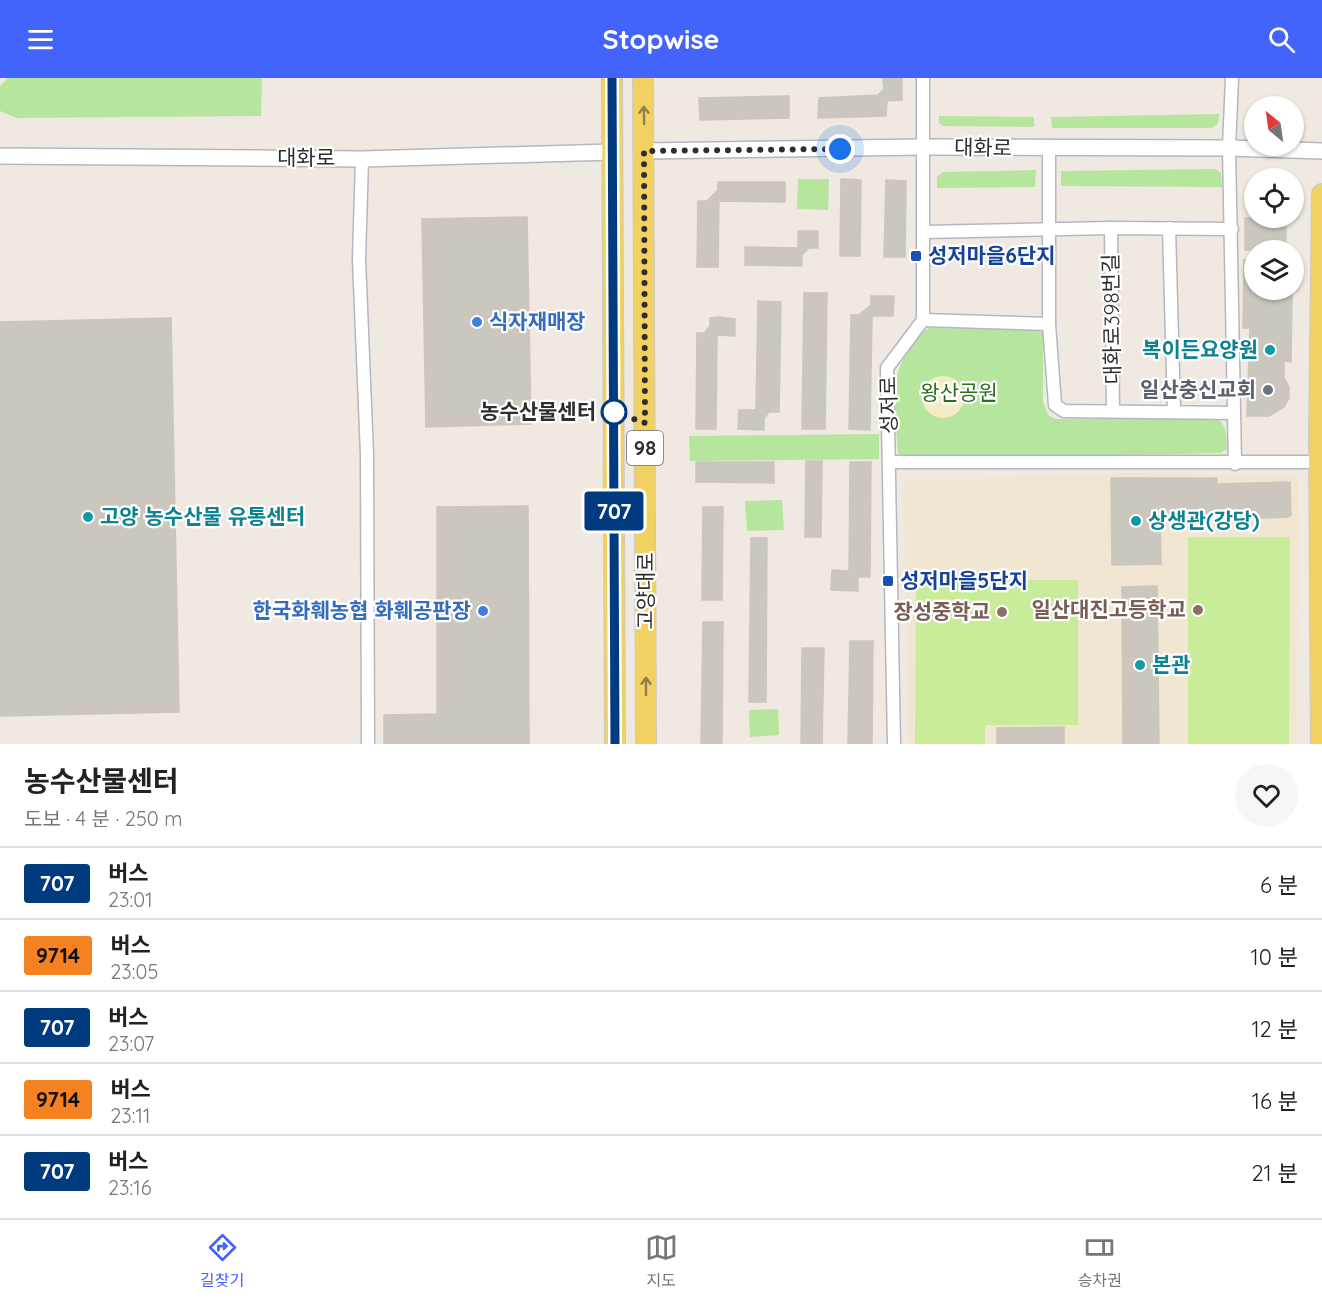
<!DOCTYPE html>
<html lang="ko">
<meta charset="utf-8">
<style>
body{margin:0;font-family:Quicksand,"Noto Sans KR",sans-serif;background:#f6f6f6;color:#222;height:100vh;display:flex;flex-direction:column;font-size:22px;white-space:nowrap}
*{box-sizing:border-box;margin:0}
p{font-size:20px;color:#767676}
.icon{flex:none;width:33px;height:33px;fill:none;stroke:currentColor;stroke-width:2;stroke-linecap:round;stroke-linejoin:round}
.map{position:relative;height:666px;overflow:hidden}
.sheet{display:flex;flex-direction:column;background:#fff;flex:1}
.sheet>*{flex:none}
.badge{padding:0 12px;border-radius:4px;font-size:21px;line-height:39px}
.needle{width:39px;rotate:331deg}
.tools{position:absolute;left:1244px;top:18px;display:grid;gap:12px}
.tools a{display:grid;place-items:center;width:60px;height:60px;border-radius:50%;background:#fff;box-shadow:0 2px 4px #0004;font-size:30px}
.you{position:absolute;width:30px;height:30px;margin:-15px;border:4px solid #fff;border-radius:50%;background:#1a73e8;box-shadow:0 0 0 9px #1a73e833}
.map>.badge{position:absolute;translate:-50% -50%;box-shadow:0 0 0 3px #fff}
.round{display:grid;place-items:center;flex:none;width:63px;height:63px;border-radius:32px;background:#f6f6f6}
.overview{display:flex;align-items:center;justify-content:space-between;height:102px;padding:0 24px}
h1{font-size:28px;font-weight:700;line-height:45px}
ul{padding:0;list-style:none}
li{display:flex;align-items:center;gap:18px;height:72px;padding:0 24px;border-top:2px solid #e0e0e0}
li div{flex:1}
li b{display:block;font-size:22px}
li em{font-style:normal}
li .badge{min-width:66px;font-weight:700;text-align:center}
header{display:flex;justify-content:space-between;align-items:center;height:78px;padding:0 24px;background:#4264fb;color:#fff;font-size:27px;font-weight:700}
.dock{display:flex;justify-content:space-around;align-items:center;height:84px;border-top:2px solid #e0e0e0;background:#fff;font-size:16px;color:#767676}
.dock a{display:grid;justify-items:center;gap:3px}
.dock .selected{color:#4264fb}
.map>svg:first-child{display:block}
</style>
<header><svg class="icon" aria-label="menu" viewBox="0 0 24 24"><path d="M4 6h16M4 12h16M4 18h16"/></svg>Stopwise<svg class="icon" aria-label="search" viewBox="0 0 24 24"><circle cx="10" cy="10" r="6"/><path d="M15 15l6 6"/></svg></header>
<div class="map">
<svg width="1322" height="666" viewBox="0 0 1322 666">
<rect width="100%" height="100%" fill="#efe9e1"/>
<!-- education -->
<polygon fill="#f0e6d1" points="1119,395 1298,397 1297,666 910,666 903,402 1099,398"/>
<!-- green -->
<g fill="#b6e59e">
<polygon points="8,0 262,0 261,38 16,40 0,33 0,8"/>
<polygon points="1219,36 1218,46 1211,50 1052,50 1051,39"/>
<polygon points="939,38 1034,39 1034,49 943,48 939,45"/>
<polygon points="1216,91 1221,95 1222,109 1061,108 1061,93"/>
<polygon points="1036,92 1035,109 937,110 937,99 943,94"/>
<polygon points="798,101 829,101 828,132 797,131"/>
<path d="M930,250L1043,251V324L1048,337L1055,341L1214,340C1228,345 1226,358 1227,371L1221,375L907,381L898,375C896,333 885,302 913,266C918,260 922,253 930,250Z"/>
<polygon points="879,356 879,381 690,383 689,358"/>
<polygon points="782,422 784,452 747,453 745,423"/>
<polygon points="778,631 779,657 750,659 749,632"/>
</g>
<!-- sand -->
<circle fill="#f3ecc5" cx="943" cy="319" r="21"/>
<!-- pitch -->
<g fill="#c9ec9a">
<polygon points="1188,459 1290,459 1289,666 1188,666"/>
<polygon points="916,502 1078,502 1078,647 985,647 985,666 915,666"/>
</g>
<!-- building -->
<g fill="#cbc7bf" stroke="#cbc5ba" stroke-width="1.5">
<polygon points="883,0 902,0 902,22 887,23 886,38 818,40 819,20 878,17 884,11"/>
<polygon points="789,18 789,40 700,42 699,20"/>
<polygon points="841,101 861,102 860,178 840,178"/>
<polygon points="886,102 906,103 905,179 884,179"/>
<polygon points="718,104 785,104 785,124 719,123 718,189 697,189 698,123 707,123 718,112"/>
<polygon points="527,139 531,346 426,349 422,141"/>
<rect x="1245" y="140" width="41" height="32"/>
<polygon points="798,153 818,153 818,170 809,170 802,177 802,188 745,187 745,169 798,170"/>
<polygon points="1244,182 1254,182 1254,212 1292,212 1291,284 1284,283 1284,300 1289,309 1289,320 1284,329 1269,338 1247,338 1250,250 1243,250"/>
<polygon points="804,215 827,215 825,351 802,351"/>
<polygon points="871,218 894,218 893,238 872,238 870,352 849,351 851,237 859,237 871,227"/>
<polygon points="758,223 781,224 779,334 769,334 764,340 764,352 738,351 739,332 756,332"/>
<polygon points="718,239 735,241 735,258 717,257 716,351 696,351 697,255 704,255 710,248 710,240"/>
<polygon points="171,240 179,634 0,638 0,244"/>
<polygon points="806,383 822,383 821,459 805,459"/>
<polygon points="696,384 774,384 774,405 696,404"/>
<polygon points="850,384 871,384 870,499 858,499 858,513 831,512 832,492 849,493"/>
<polygon points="1111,400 1217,400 1217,406 1290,404 1291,437 1288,439 1236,441 1236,437 1227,436 1160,437 1161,486 1112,487"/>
<polygon points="528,428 529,666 384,666 384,637 437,636 437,429"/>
<polygon points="703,429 723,429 722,522 702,522"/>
<polygon points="751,460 767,460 766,624 749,624"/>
<polygon points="1157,508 1159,666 1123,666 1122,509"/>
<polygon points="703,544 723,544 722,666 701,666"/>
<polygon points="850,563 873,563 872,666 848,666"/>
<polygon points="802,570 824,570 822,666 801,666"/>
<polygon points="1064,649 1064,666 997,666 997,650"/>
</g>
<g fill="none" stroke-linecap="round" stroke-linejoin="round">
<!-- minor casing -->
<g stroke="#b4b7c1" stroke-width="15">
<g id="minor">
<polyline points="1232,0 1229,70 1235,386"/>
<polyline points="1049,71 1049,246 1055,327 1064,333 1234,335"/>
<polyline points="362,81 359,181 367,377 368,666"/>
<polyline points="1111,150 1113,333"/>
<polyline points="1169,150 1174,333"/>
<polyline points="924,154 1111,150 1232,151"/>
<polyline points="923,242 1049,246"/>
<polyline points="890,384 1322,384"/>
<polyline points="894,666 887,290 923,242 923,0"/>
</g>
</g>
<!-- tertiary casing -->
<g stroke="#b4b7c1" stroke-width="18">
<g id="tertiary">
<polyline points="644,73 923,69 1229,70 1322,73"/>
<polyline points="0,78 362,81 612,74"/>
</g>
</g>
<!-- primary casing -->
<g stroke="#c9c9c9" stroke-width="22">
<g id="primary">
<polyline points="612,0 615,666"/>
<polyline points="643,0 646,666"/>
<polyline points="1321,666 1319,363 1322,116"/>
</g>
</g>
<!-- minor -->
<use href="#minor" stroke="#fff" stroke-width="12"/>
<!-- tertiary -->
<use href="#tertiary" stroke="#fff" stroke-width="15"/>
<!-- primary -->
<use href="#primary" stroke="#f2d163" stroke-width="20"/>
</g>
<!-- one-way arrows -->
<defs><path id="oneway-shaft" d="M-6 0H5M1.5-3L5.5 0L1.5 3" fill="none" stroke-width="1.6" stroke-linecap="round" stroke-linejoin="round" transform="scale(1.5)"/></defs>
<g stroke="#908048">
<use href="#oneway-shaft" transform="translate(644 37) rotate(-91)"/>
<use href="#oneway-shaft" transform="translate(646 608) rotate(-90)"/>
</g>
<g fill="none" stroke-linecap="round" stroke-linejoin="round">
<!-- line casing -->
<g stroke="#fff" stroke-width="14">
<polyline id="line" points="612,0 615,666"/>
</g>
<!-- line -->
<use href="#line" stroke="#003b80" stroke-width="9"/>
<!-- walk -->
<polyline stroke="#2e2e2e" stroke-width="6" stroke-dasharray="0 10.8" points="614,334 645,345 644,73 840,71"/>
</g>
<!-- markers -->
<g fill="#1a4fb4" stroke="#fff" stroke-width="2">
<rect x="910" y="172" width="12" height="12" rx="3"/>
<rect x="882" y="497" width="12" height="12" rx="3"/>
</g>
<g fill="#3f7fe0" stroke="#fff" stroke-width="2">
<circle cx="477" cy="244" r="6"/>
<circle cx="483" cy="533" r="6"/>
</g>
<g fill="#0f9aa8" stroke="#fff" stroke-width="2">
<circle cx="1270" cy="272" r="6"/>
<circle cx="88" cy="439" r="6"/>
<circle cx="1136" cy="443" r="6"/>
<circle cx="1140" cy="587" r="6"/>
</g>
<circle fill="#6b7280" stroke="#fff" stroke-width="2" cx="1268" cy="312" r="6"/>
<circle fill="#fff" stroke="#003b80" stroke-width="3" cx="614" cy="334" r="12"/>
<g fill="#8d6e63" stroke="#fff" stroke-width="2">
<circle cx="1198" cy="532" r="6"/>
<circle cx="1002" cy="534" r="6"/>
</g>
<g text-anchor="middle" stroke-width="4.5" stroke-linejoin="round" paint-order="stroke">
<!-- shield labels -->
<rect fill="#fff" stroke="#6d6d6d" stroke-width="1.5" x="627" y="353" width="36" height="34" rx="4.5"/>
<g font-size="20" font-weight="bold" fill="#2e2e2e">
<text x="645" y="377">98</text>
</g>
<!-- street labels -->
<g font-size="21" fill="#2e2e2e" stroke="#fff">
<text transform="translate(983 70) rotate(1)" y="7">대화로</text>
<text x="306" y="87">대화로</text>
<text transform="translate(1112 241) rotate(-91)" y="7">대화로398번길</text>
<text transform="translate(889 327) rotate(-91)" y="7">성저로</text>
<text transform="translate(646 513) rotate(-90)" y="7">고양대로</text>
</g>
<!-- transit labels -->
<g font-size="21" font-weight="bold" fill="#164399" stroke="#fff" text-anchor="start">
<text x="928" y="185">성저마을6단지</text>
<text x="900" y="510">성저마을5단지</text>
</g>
<!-- shop labels -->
<g font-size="21" font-weight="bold" fill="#366cbe" stroke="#fff" text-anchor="start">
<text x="489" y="251">식자재매장</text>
<text x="471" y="540" text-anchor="end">한국화훼농협 화훼공판장</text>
</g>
<!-- culture labels -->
<g font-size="21" font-weight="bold" fill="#0d838f" stroke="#fff" text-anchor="start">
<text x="1258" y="279" text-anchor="end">복이든요양원</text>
<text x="100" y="446">고양 농수산물 유통센터</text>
<text x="1148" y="450">상생관(강당)</text>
<text x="1152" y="594">본관</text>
</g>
<!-- worship labels -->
<g font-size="21" font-weight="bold" fill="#5b616d" stroke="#fff" text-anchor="end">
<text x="1256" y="319">일산충신교회</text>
</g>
<!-- park labels -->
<g font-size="21" fill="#2c6e1b" stroke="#fff">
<text x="959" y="322">왕산공원</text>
</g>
<!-- stop labels -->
<g font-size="21" font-weight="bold" fill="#2e2e2e" stroke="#fff" text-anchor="end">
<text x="596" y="341">농수산물센터</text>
</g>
<!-- education labels -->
<g font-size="21" font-weight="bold" fill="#785e54" stroke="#fff" text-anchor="end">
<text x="1186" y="539">일산대진고등학교</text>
<text x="990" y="541">장성중학교</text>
</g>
</g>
</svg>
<div class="tools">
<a><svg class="needle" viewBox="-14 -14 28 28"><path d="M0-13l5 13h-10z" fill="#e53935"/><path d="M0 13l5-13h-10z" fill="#767676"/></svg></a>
<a><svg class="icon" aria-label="locate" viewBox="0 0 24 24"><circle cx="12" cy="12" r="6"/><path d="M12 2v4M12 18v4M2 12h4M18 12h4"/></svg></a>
<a><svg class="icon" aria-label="layers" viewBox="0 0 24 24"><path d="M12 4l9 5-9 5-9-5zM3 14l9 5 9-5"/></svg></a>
</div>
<div class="you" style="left:840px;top:71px"></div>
<b class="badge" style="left:614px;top:433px;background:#003b80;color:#fff">707</b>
</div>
<section class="sheet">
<div class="overview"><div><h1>농수산물센터</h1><p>도보 · 4 분 · 250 m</p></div><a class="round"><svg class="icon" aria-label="heart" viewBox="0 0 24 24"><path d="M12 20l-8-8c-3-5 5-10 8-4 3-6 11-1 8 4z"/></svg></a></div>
<ul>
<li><span class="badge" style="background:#003b80;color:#fff">707</span><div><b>버스</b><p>23:01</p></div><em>6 분</em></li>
<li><span class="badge" style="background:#f58220;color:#111">9714</span><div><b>버스</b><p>23:05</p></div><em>10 분</em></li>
<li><span class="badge" style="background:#003b80;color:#fff">707</span><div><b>버스</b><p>23:07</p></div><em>12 분</em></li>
<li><span class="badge" style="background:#f58220;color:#111">9714</span><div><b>버스</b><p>23:11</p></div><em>16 분</em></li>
<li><span class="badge" style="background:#003b80;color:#fff">707</span><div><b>버스</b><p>23:16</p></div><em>21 분</em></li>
</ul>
</section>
<nav class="dock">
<a class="selected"><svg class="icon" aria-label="directions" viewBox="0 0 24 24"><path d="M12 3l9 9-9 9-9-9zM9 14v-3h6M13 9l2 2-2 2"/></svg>길찾기</a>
<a><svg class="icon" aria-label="map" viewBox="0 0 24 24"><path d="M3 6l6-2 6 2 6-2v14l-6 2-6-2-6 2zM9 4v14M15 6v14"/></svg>지도</a>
<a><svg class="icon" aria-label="tickets" viewBox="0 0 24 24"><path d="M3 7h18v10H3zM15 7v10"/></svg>승차권</a>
</nav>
